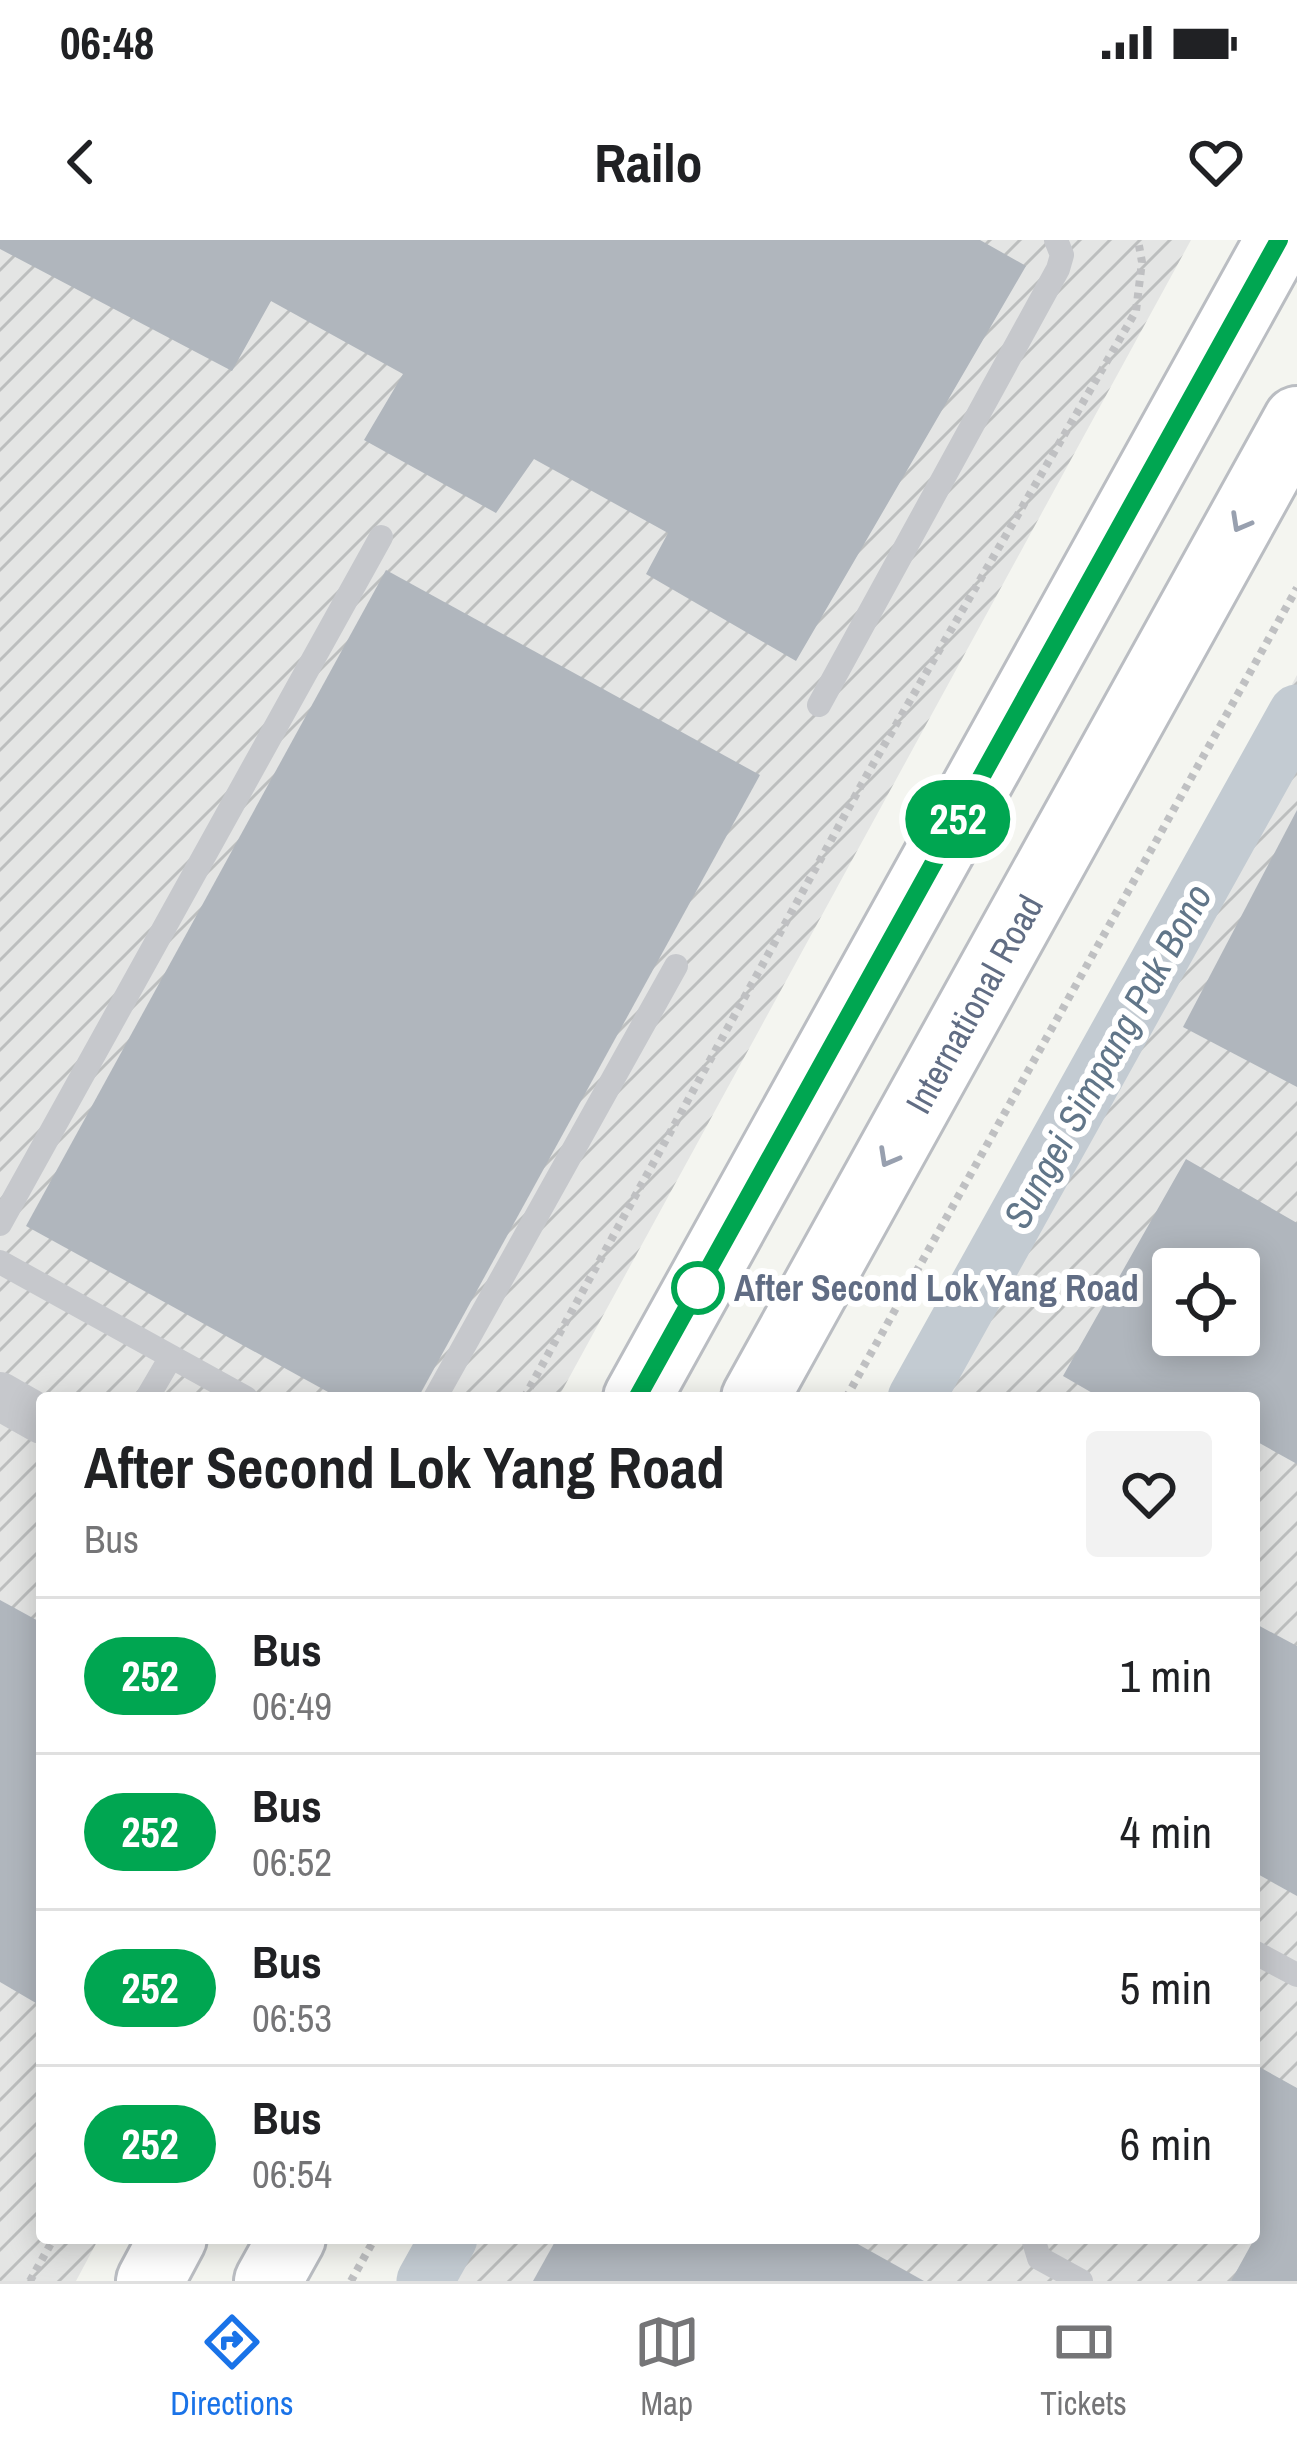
<!DOCTYPE html>
<style>
body{margin:0;font-family:"Archivo Narrow",sans-serif;background:#f2f2f2;color:#202124;height:100vh;display:flex;flex-direction:column;font-size:45px;white-space:nowrap}
*{box-sizing:border-box;margin:0}
p{font-size:39px;color:#757577}
.icon{flex:none;width:66px;height:66px;fill:none;stroke:currentColor;stroke-width:2;stroke-linecap:round;stroke-linejoin:round}
.map{position:relative;flex:1;overflow:hidden}
.side{position:absolute;left:36px;top:1152px;width:1224px;height:852px;display:flex;flex-direction:column;background:#fff;border-radius:12px;box-shadow:0 6px 30px #0003}
.side>*{flex:none}
.badge{padding:0 24px;border-radius:39px;font-size:42px;line-height:78px}
.tools{position:absolute;left:1152px;top:1008px;display:grid;gap:24px}
.tools a{display:grid;place-items:center;width:108px;height:108px;border-radius:12px;background:#fff;box-shadow:0 6px 30px #0003;font-size:60px}
.map>.badge{position:absolute;translate:-50% -50%;box-shadow:0 0 0 6px #fff}
.round{display:grid;place-items:center;flex:none;width:126px;height:126px;border-radius:12px;background:#f2f2f2}
.head{display:flex;align-items:center;justify-content:space-between;height:204px;padding:0 48px}
h1{font-size:57px;font-weight:800;line-height:90px}
ul{padding:0;list-style:none}
li{display:flex;align-items:center;gap:36px;height:156px;padding:0 48px;border-top:3px solid #e0e0e0}
li div{flex:1}
li b{display:block;font-size:45px}
li em{font-style:normal}
li .badge{min-width:132px;font-weight:700;text-align:center}
.status{display:flex;justify-content:space-between;align-items:center;height:84px;padding:0 60px;background:#fff;direction:ltr}
.status svg{height:33px;fill:currentColor}
header{display:flex;justify-content:space-between;align-items:center;height:156px;padding:0 48px;background:#fff;font-size:54px;font-weight:800}
.tab-bar{display:flex;justify-content:space-around;align-items:center;height:168px;border-top:3px solid #e0e0e0;background:#fff;font-size:33px;color:#757577}
.tab-bar a{display:grid;justify-items:center;gap:6px}
.tab-bar .active{color:#1a73e8}
.map>svg:first-child{display:block}
</style>
<div class="status"><b>06:48</b><svg viewBox="0 0 49 12"><path d="M0 12V9h3v3zM5 12V6h3v6zM10 12V3h3v9zM15 12V0h3v12zM26 1h20v11H26zM47 4h2v5h-2z"/></svg></div>
<header><svg class="icon" aria-label="back" viewBox="0 0 24 24"><path d="M15 5l-7 7 7 7"/></svg>Railo<svg class="icon" aria-label="heart" viewBox="0 0 24 24"><path d="M12 20l-8-8c-3-5 5-10 8-4 3-6 11-1 8 4z"/></svg></header>
<div class="map">
<svg width="1297" height="2041" viewBox="0 0 1297 2041">
<defs>
<pattern id="industrial-furrows" width="10" height="10" patternUnits="userSpaceOnUse" patternTransform="scale(3)"><rect width="10" height="10" fill="#e4e5e4"/><path d="M-1 1l2-2M0 10L10 0M9 11l2-2" fill="none" stroke="#bcbebe"/></pattern>
</defs>
<rect width="100%" height="100%" fill="#f4f5f0"/>
<!-- industrial -->
<g fill="url(#industrial-furrows)" fill-rule="evenodd">
<polygon points="0,0 1191,0 558,1158 42,1158 42,1998 99,1998 76,2041 0,2041"/>
<path d="M1297,435V2041H423L446,1998H1254V1158H904ZM1173,1029H1239V1095H1173Z"/>
</g>
<g fill="none" stroke-linecap="round" stroke-linejoin="round">
<!-- canal -->
<g stroke="#c3cbd2" stroke-width="57">
<polyline points="916,1158 1297,473"/>
<polyline points="425,2041 449,1998"/>
</g>
</g>
<!-- building -->
<g fill="#b0b6bd" fill-rule="evenodd">
<polygon points="0,0 980,0 1026,26 796,421 646,334 668,293 534,219 496,273 364,200 403,134 271,61 232,131 0,9"/>
<polygon points="386,330 760,535 418,1158 339,1158 26,986"/>
<polygon points="1297,570 1297,847 1183,787"/>
<path d="M1186,919L1297,983V1224L1254,1200V1158H1101L1063,1136ZM1173,1029H1239V1095H1173Z"/>
<polygon points="0,1360 42,1383 41,1766 0,1742"/>
<polygon points="1254,1383 1297,1406 1297,1656 1254,1632"/>
<polygon points="1254,1824 1297,1848 1297,2041 1231,2041 1257,1994"/>
<polygon points="557,1998 847,1998 924,2041 533,2041"/>
</g>
<g fill="none" stroke-linecap="round" stroke-linejoin="round">
<!-- secondary casing -->
<g stroke="#babdc2" stroke-width="72">
<g id="secondary">
<polyline points="637,1158 1279,0"/>
<polyline points="755,1158 1297,180"/>
<polyline points="150,2041 173,1998"/>
<polyline points="268,2041 292,1998"/>
</g>
</g>
<!-- path -->
<g stroke="#bfc0c2" stroke-width="8" stroke-dasharray="6 6" stroke-linecap="butt">
<polyline points="524,1158 868,533 1136,71 1142,22 1138,0"/>
<polyline points="846,1158 1297,348"/>
<polyline points="30,2041 54,1998"/>
<polyline points="351,2041 375,1998"/>
</g>
<!-- service -->
<g stroke="#c6c8cc" stroke-width="24">
<polyline points="819,465 1058,29 1062,15 1056,0"/>
<polyline points="0,984 381,297"/>
<polyline points="0,1022 246,1158"/>
<polyline points="147,1158 171,1117"/>
<polyline points="435,1158 676,726"/>
<polyline points="1254,1712 1297,1735"/>
<polyline points="1033,1998 1039,2018 1081,2041"/>
</g>
<!-- minor -->
<polyline stroke="#c6c8cc" stroke-width="48" points="0,1156 42,1180"/>
<!-- secondary -->
<use href="#secondary" stroke="#fff" stroke-width="66"/>
</g>
<!-- one-way arrows -->
<defs><path id="oneway-chevron" d="M-2-3.5L2.5 0L-2 3.5" fill="none" stroke-width="1.6" stroke-linecap="round" stroke-linejoin="round" transform="scale(3)"/></defs>
<g stroke="#98a0af">
<use href="#oneway-chevron" transform="translate(1240 283) rotate(119)"/>
<use href="#oneway-chevron" transform="translate(888 918) rotate(119)"/>
</g>
<g fill="none" stroke-linecap="round" stroke-linejoin="round">
<!-- line casing -->
<g stroke="#fff" stroke-width="27">
<polyline id="line" points="637,1158 1279,0"/>
</g>
<!-- line -->
<use href="#line" stroke="#00a651" stroke-width="18"/>
</g>
<!-- markers -->
<circle fill="#fff" stroke="#00a651" stroke-width="6" cx="698" cy="1048" r="24"/>
<g text-anchor="middle" stroke-width="12" stroke-linejoin="round" paint-order="stroke">
<!-- street labels -->
<g font-size="36" fill="#616d84" stroke="#fff">
<text transform="translate(974 764) rotate(-61)" y="13">International Road</text>
</g>
<!-- stop labels -->
<g font-size="36" font-weight="bold" fill="#616d84" stroke="#fff" text-anchor="start">
<text x="734" y="1061">After Second Lok Yang Road</text>
</g>
<!-- water labels -->
<g font-size="39" font-style="italic" fill="#617689" stroke="#fff">
<text transform="translate(1107 816) rotate(-61)" y="14">Sungei Simpang Pak Bono</text>
</g>
</g>
</svg>
<div class="tools">
<a><svg class="icon" aria-label="locate" viewBox="0 0 24 24"><circle cx="12" cy="12" r="6"/><path d="M12 2v4M12 18v4M2 12h4M18 12h4"/></svg></a>
</div>
<b class="badge" style="left:958px;top:579px;background:#00a651;color:#fff">252</b>
<section class="side">
<div class="head"><div><h1>After Second Lok Yang Road</h1><p>Bus</p></div><a class="round"><svg class="icon" aria-label="heart" viewBox="0 0 24 24"><path d="M12 20l-8-8c-3-5 5-10 8-4 3-6 11-1 8 4z"/></svg></a></div>
<ul>
<li><span class="badge" style="background:#00a651;color:#fff">252</span><div><b>Bus</b><p>06:49</p></div><em>1 min</em></li>
<li><span class="badge" style="background:#00a651;color:#fff">252</span><div><b>Bus</b><p>06:52</p></div><em>4 min</em></li>
<li><span class="badge" style="background:#00a651;color:#fff">252</span><div><b>Bus</b><p>06:53</p></div><em>5 min</em></li>
<li><span class="badge" style="background:#00a651;color:#fff">252</span><div><b>Bus</b><p>06:54</p></div><em>6 min</em></li>
</ul>
</section>
</div>
<nav class="tab-bar">
<a class="active"><svg class="icon" aria-label="directions" viewBox="0 0 24 24"><path d="M12 3l9 9-9 9-9-9zM9 14v-3h6M13 9l2 2-2 2"/></svg>Directions</a>
<a><svg class="icon" aria-label="map" viewBox="0 0 24 24"><path d="M3 6l6-2 6 2 6-2v14l-6 2-6-2-6 2zM9 4v14M15 6v14"/></svg>Map</a>
<a><svg class="icon" aria-label="tickets" viewBox="0 0 24 24"><path d="M3 7h18v10H3zM15 7v10"/></svg>Tickets</a>
</nav>
